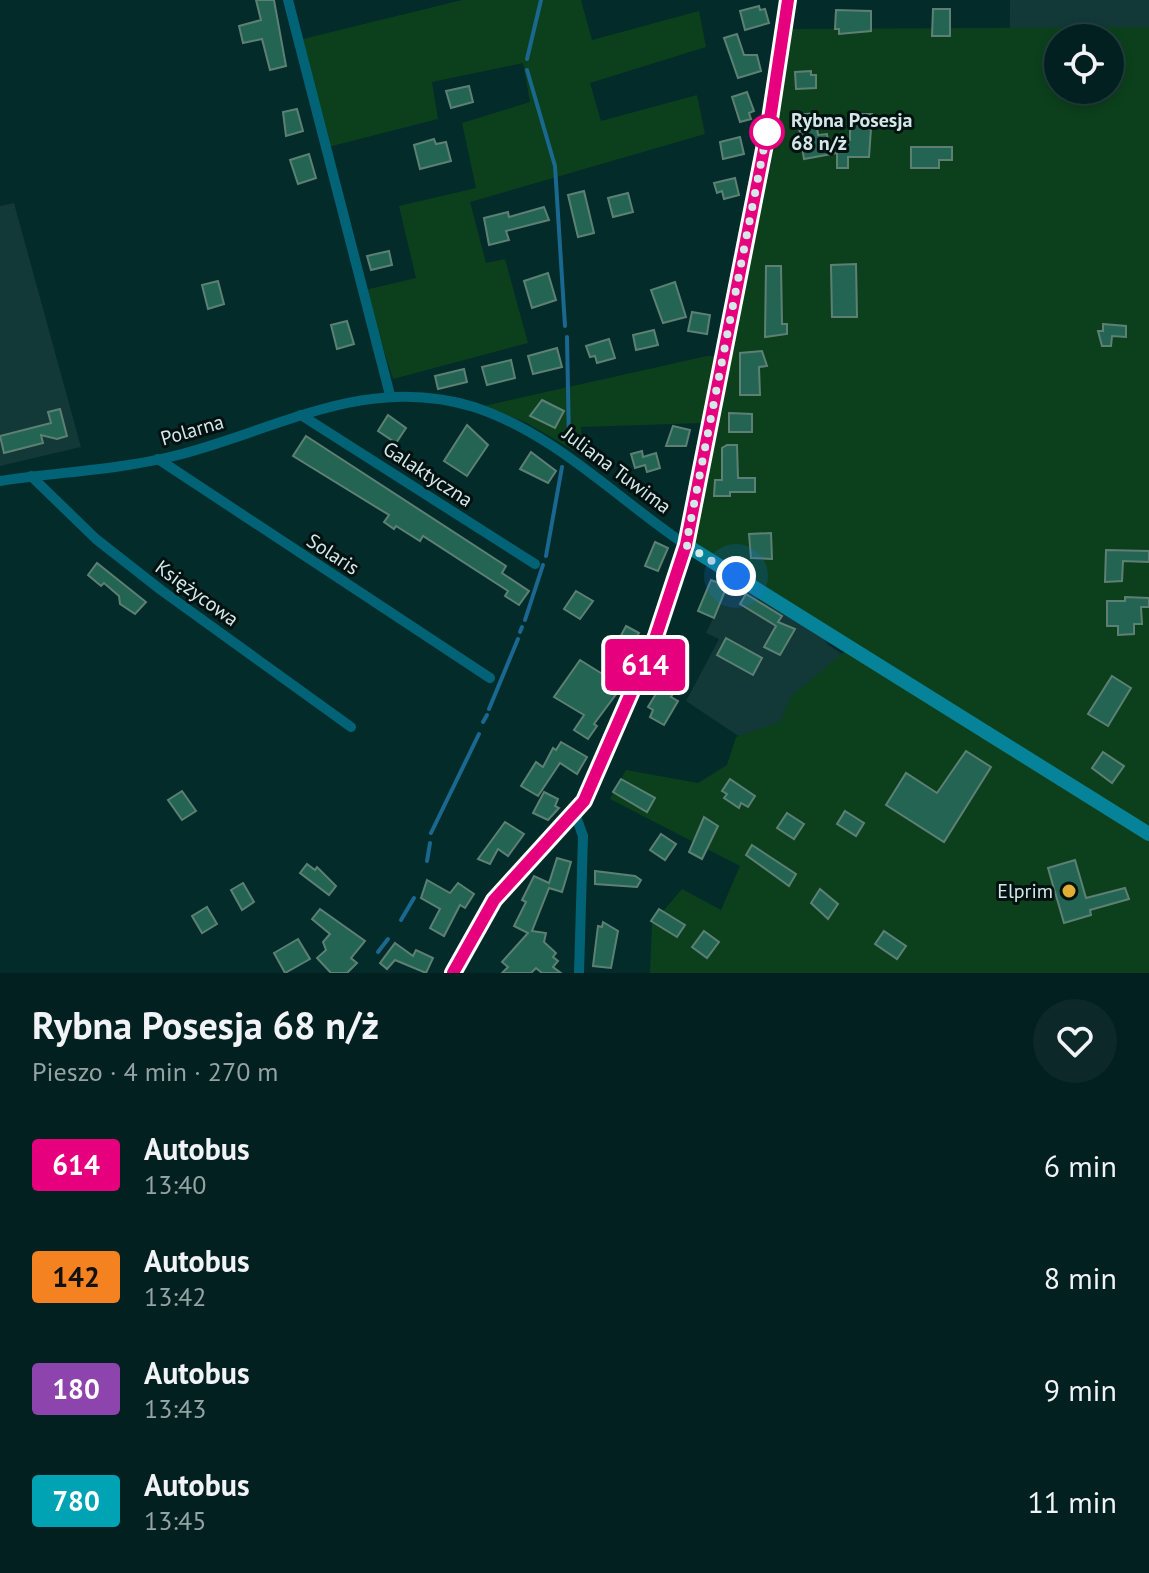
<!DOCTYPE html>
<html lang="pl">
<meta charset="utf-8">
<style>
body{margin:0;font-family:"PT Sans",sans-serif;background:#0c2829;color:#f1f3f6;height:100vh;display:flex;flex-direction:column;font-size:30px;white-space:nowrap}
*{box-sizing:border-box;margin:0}
p{font-size:26px;color:#96a3a5}
.icon{flex:none;width:44px;height:44px;fill:none;stroke:currentColor;stroke-width:2;stroke-linecap:round;stroke-linejoin:round}
.map{position:relative;height:973px;overflow:hidden}
.drawer{display:flex;flex-direction:column;background:#022020;flex:1}
.drawer>*{flex:none}
.badge{padding:0 16px;border-radius:6px;font-size:28px;line-height:52px}
.buttons{position:absolute;left:1044px;top:24px;display:grid;gap:16px}
.buttons a{display:grid;place-items:center;width:80px;height:80px;border-radius:50%;background:#022020;box-shadow:0 4px 12px #0003,0 0 0 2px #233e3e;font-size:40px}
.you{position:absolute;width:40px;height:40px;margin:-20px;border:6px solid #fff;border-radius:50%;background:#1a73e8;box-shadow:0 0 0 12px #1a73e833}
.map>.badge{position:absolute;translate:-50% -50%;box-shadow:0 0 0 4px #fff}
.round{display:grid;place-items:center;flex:none;width:84px;height:84px;border-radius:42px;background:#0c2829}
.head{display:flex;align-items:center;justify-content:space-between;height:136px;padding:0 32px}
h1{font-size:38px;font-weight:700;line-height:60px}
ul{padding:0;list-style:none}
li{display:flex;align-items:center;gap:24px;height:112px;padding:0 32px}
li div{flex:1}
li b{display:block;font-size:30px}
li em{font-style:normal}
li .badge{min-width:88px;font-weight:700;text-align:center}
.map>svg:first-child{display:block}
</style>
<div class="map">
<svg width="1149" height="973" viewBox="0 0 1149 973">
<rect width="100%" height="100%" fill="#032b2a"/>
<!-- built -->
<g fill="#123837" fill-rule="evenodd">
<path d="M1010,0H1149V100H1009ZM1058,38H1110V90H1058Z"/>
<polygon points="14,203 81,447 0,466 0,206"/>
<polygon points="732,578 820,633 828,645 1028,769 876,828 686,701 719,639 706,633"/>
</g>
<!-- green -->
<g fill="#0c401d" fill-rule="evenodd">
<polygon points="462,0 581,0 592,40 699,11 706,47 590,83 601,121 697,95 705,134 470,202 486,263 505,259 528,343 393,379 365,290 416,278 399,206 476,188 462,123 530,102 523,63 432,82 438,119 328,147 303,39"/>
<path d="M1149,27V973H650L652,924L682,889L721,910L740,866L610,799L626,770L698,783L727,765L736,737L780,722L791,696L848,649L685,548L790,29ZM1058,38H1110V90H1058Z"/>
<polygon points="707,356 715,356 702,423 581,427 583,456 527,423 484,406"/>
</g>
<g fill="none" stroke-linecap="round" stroke-linejoin="round">
<!-- stream -->
<g stroke="#1a6890" stroke-width="4">
<polyline points="527,59 541,0"/>
<polyline points="527,70 555,166 565,326"/>
<polyline points="567,337 569,443"/>
<polyline points="546,556 562,467"/>
<polyline points="525,620 543,565"/>
<polyline points="520,632 522,627"/>
<polyline points="489,709 518,639"/>
<polyline points="483,722 487,715"/>
<polyline points="431,833 479,734"/>
<polyline points="427,861 430,843"/>
<polyline points="401,920 414,898"/>
<polyline points="378,952 388,939"/>
</g>
</g>
<!-- building -->
<g fill="#236452" stroke="#5e8074" stroke-width="2">
<polygon points="256,0 274,0 286,66 270,70 262,39 243,43 239,26 261,20"/>
<polygon points="759,6 760,10 765,9 769,23 745,30 740,11"/>
<polygon points="933,9 950,9 950,36 932,36"/>
<polygon points="836,10 871,11 871,31 839,34 839,29 835,29"/>
<polygon points="737,34 744,55 757,55 761,71 738,78 724,38"/>
<polygon points="811,71 811,75 816,75 816,88 796,89 795,72"/>
<polygon points="469,86 473,102 451,108 446,91"/>
<polygon points="747,92 754,111 749,113 751,119 740,122 732,97"/>
<polygon points="297,109 303,131 286,136 283,112"/>
<polygon points="815,113 818,135 827,134 828,141 850,140 850,114 872,114 869,157 848,157 848,168 837,168 837,153 804,159 797,115"/>
<polygon points="740,137 744,154 723,159 720,142"/>
<polygon points="434,139 436,144 446,142 451,161 420,169 414,145"/>
<polygon points="911,147 952,147 952,160 939,160 939,168 911,168"/>
<polygon points="309,154 316,178 298,184 290,160"/>
<polygon points="735,178 739,195 724,199 722,191 717,193 714,183"/>
<polygon points="584,191 594,233 578,237 568,195"/>
<polygon points="628,193 633,212 613,217 608,198"/>
<polygon points="544,207 549,220 506,231 509,240 489,245 484,218 508,212 509,217"/>
<polygon points="389,251 392,265 371,270 367,256"/>
<polygon points="856,264 857,317 832,317 831,265"/>
<polygon points="766,266 781,266 782,324 787,324 787,334 765,337"/>
<polygon points="548,273 556,300 532,308 524,281"/>
<polygon points="218,281 224,304 208,309 202,285"/>
<polygon points="675,282 686,317 663,323 651,290"/>
<polygon points="692,312 710,315 707,334 688,331"/>
<polygon points="347,321 354,344 337,349 331,325"/>
<polygon points="1103,324 1126,326 1126,337 1112,336 1111,346 1102,346 1098,331 1103,331"/>
<polygon points="654,330 658,345 636,350 633,335"/>
<polygon points="609,339 615,358 597,363 595,356 590,357 586,346"/>
<polygon points="557,348 562,367 533,374 528,356"/>
<polygon points="762,351 767,366 759,367 760,395 740,395 740,353"/>
<polygon points="511,360 515,378 487,385 482,367"/>
<polygon points="464,369 467,382 438,389 435,376"/>
<polygon points="542,400 564,411 555,428 530,416"/>
<polygon points="60,409 67,436 57,439 41,435 43,443 4,453 0,436 51,423 48,412"/>
<polygon points="729,413 752,414 752,432 729,432"/>
<polygon points="388,415 406,428 396,443 378,431"/>
<polygon points="467,425 488,445 467,476 444,461"/>
<polygon points="673,426 690,430 686,446 666,446"/>
<polygon points="306,436 506,566 502,573 529,591 519,605 505,596 508,591 423,536 420,541 396,526 394,529 384,522 389,515 293,456"/>
<polygon points="727,445 737,445 738,478 755,478 755,492 730,492 730,496 714,496 715,480 722,480 722,448"/>
<polygon points="642,451 643,457 656,453 660,468 647,472 645,465 635,468 631,454"/>
<polygon points="531,452 556,471 548,483 520,469"/>
<polygon points="771,533 772,559 751,558 749,534"/>
<polygon points="655,542 668,548 658,571 645,566"/>
<polygon points="1106,550 1149,551 1149,562 1123,561 1122,581 1105,582"/>
<polygon points="97,563 146,602 135,614 120,604 119,596 104,583 101,586 88,575"/>
<polygon points="711,580 727,586 714,618 698,611"/>
<polygon points="576,591 593,601 580,619 564,609"/>
<polygon points="746,594 782,616 778,622 795,629 780,655 764,647 776,626 740,604"/>
<polygon points="1125,597 1149,598 1149,607 1141,607 1142,624 1134,624 1134,634 1118,635 1118,626 1107,626 1107,601 1125,601"/>
<polygon points="626,626 639,633 616,675 622,679 614,692 617,693 594,724 597,726 588,739 574,730 584,715 554,697 580,660 604,675 615,658 610,656"/>
<polygon points="726,638 762,658 753,675 717,655"/>
<polygon points="670,660 687,670 671,697 678,701 664,725 650,717 653,710 648,707 657,692 652,690"/>
<polygon points="1112,676 1131,688 1108,726 1088,714"/>
<polygon points="561,742 587,757 577,774 560,763 538,796 521,786 536,762 543,767 553,748 556,750"/>
<polygon points="966,751 991,767 944,842 886,805 906,773 937,793"/>
<polygon points="1103,752 1124,766 1112,783 1092,768"/>
<polygon points="621,779 655,798 647,812 613,792"/>
<polygon points="730,779 755,796 748,807 741,803 739,808 724,798 727,794 722,791"/>
<polygon points="182,791 196,811 182,820 168,800"/>
<polygon points="544,792 558,799 555,806 559,808 548,820 533,813"/>
<polygon points="845,811 864,823 856,836 837,824"/>
<polygon points="787,813 804,824 794,839 777,828"/>
<polygon points="704,817 718,826 702,859 689,852"/>
<polygon points="505,822 524,834 519,841 508,856 498,849 490,864 478,859"/>
<polygon points="661,834 676,844 665,860 650,850"/>
<polygon points="752,845 796,874 789,886 746,855"/>
<polygon points="557,858 571,862 566,879 562,892 549,888 532,931 546,933 544,942 556,953 553,957 558,961 553,967 561,973 542,973 536,968 531,973 502,973 508,967 502,962 528,933 514,926 526,902 522,900 534,876 549,883"/>
<polygon points="1075,860 1086,898 1125,888 1129,899 1090,910 1091,915 1064,923 1048,868"/>
<polygon points="307,864 315,870 317,867 336,886 329,895 300,873"/>
<polygon points="595,871 635,876 641,880 637,887 595,884"/>
<polygon points="427,880 450,893 458,883 474,894 465,908 460,905 444,936 430,928 440,909 421,898"/>
<polygon points="243,883 254,902 242,910 231,890"/>
<polygon points="820,889 838,904 828,919 811,903"/>
<polygon points="207,907 217,924 202,933 192,916"/>
<polygon points="320,909 365,941 351,958 357,963 347,973 331,973 317,958 326,950 323,942 330,934 312,919"/>
<polygon points="659,909 685,925 677,937 651,921"/>
<polygon points="603,922 618,931 611,968 593,966 598,926 602,927"/>
<polygon points="704,931 719,942 707,958 692,947"/>
<polygon points="884,931 906,946 897,959 875,944"/>
<polygon points="298,939 310,959 285,973 274,953"/>
<polygon points="395,943 413,956 416,950 433,958 426,973 395,960 387,969 380,963"/>
</g>
<g fill="none" stroke-linecap="round" stroke-linejoin="round">
<!-- street -->
<g stroke="#016375" stroke-width="10">
<polyline points="288,0 390,395"/>
<polyline points="301,415 535,564"/>
<polyline points="158,459 490,678"/>
<polyline points="31,476 96,539 161,590 351,727"/>
<path d="M0,481C57,472 118,470 174,456C275,431 366,373 474,407C556,434 616,498 686,545"/>
<polyline points="575,814 583,836 579,973"/>
</g>
<!-- secondary -->
<g stroke="#078399" stroke-width="14">
<polyline points="686,545 1149,834"/>
<polyline points="453,973 494,900 584,801 656,636 686,545 770,119 788,0"/>
</g>
</g>
<g fill="none" stroke-linecap="round" stroke-linejoin="round">
<!-- line casing -->
<g stroke="#fff" stroke-width="18">
<polyline id="line" points="453,973 494,900 584,801 656,636 686,545 770,119 788,0"/>
</g>
<!-- line -->
<use href="#line" stroke="#e6007e" stroke-width="12"/>
<!-- walk -->
<polyline stroke="#d4e8e8" stroke-width="8" stroke-dasharray="0 14.4" points="736,576 686,545 767,132"/>
</g>
<!-- markers -->
<circle fill="#fff" stroke="#e6007e" stroke-width="4" cx="767" cy="132" r="16"/>
<circle fill="#e1af34" stroke="#031110" stroke-width="3" cx="1069" cy="891" r="8"/>
<g text-anchor="middle" stroke-width="6" stroke-linejoin="round" paint-order="stroke">
<!-- stop labels -->
<g font-size="20" font-weight="bold" fill="#d4e8e8" stroke="#031110" text-anchor="start">
<text x="791" y="127">Rybna Posesja<tspan x="791" dy="23">68 n/ż</tspan></text>
</g>
<!-- street labels -->
<g font-size="20" fill="#d4e8e8" stroke="#031110">
<text transform="translate(192 430) rotate(-16)" y="7">Polarna</text>
<text transform="translate(617 470) rotate(37)" y="7">Juliana Tuwima</text>
<text transform="translate(428 474) rotate(33)" y="7">Galaktyczna</text>
<text transform="translate(333 554) rotate(33)" y="7">Solaris</text>
<text transform="translate(197 593) rotate(36)" y="7">Księżycowa</text>
</g>
<!-- poi labels -->
<g font-size="20" fill="#d4e8e8" stroke="#031110" text-anchor="end">
<text x="1053" y="898">Elprim</text>
</g>
</g>
</svg>
<div class="buttons">
<a><svg class="icon" aria-label="locate" viewBox="0 0 24 24"><circle cx="12" cy="12" r="6"/><path d="M12 2v4M12 18v4M2 12h4M18 12h4"/></svg></a>
</div>
<div class="you" style="left:736px;top:576px"></div>
<b class="badge" style="left:645px;top:665px;background:#e6007e;color:#fff">614</b>
</div>
<section class="drawer">
<div class="head"><div><h1>Rybna Posesja 68 n/ż</h1><p>Pieszo · 4 min · 270 m</p></div><a class="round"><svg class="icon" aria-label="heart" viewBox="0 0 24 24"><path d="M12 20l-8-8c-3-5 5-10 8-4 3-6 11-1 8 4z"/></svg></a></div>
<ul>
<li><span class="badge" style="background:#e6007e;color:#fff">614</span><div><b>Autobus</b><p>13:40</p></div><em>6 min</em></li>
<li><span class="badge" style="background:#f58220;color:#111">142</span><div><b>Autobus</b><p>13:42</p></div><em>8 min</em></li>
<li><span class="badge" style="background:#8e44ad;color:#fff">180</span><div><b>Autobus</b><p>13:43</p></div><em>9 min</em></li>
<li><span class="badge" style="background:#00a3b4;color:#fff">780</span><div><b>Autobus</b><p>13:45</p></div><em>11 min</em></li>
</ul>
</section>
